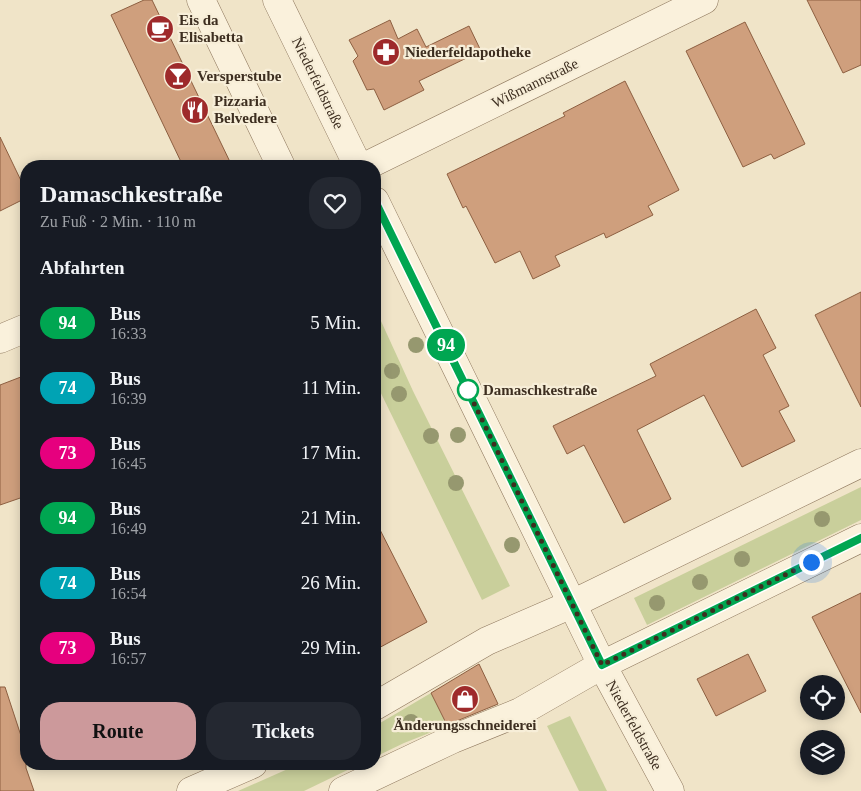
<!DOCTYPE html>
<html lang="de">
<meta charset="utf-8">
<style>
body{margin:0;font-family:Georgia,serif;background:#242831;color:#f1f3f6;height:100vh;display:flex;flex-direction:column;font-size:19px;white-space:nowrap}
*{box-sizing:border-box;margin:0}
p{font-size:16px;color:#9ea1a6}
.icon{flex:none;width:28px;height:28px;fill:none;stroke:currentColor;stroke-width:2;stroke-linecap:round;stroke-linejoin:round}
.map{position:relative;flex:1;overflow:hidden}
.panel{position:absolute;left:20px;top:160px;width:361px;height:610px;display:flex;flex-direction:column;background:#171b24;border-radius:20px;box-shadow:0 2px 12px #0003}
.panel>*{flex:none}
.badge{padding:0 10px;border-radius:16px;font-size:18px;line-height:32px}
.tools{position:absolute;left:800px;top:675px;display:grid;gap:10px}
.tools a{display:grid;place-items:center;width:45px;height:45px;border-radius:50%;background:#171b24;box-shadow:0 2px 12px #0003;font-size:25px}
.you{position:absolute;width:25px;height:25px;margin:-12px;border:4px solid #fff;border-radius:50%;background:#1a73e8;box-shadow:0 0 0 8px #1a73e833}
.map>.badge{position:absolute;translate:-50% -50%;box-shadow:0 0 0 2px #fff}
h2{padding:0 20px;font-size:19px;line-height:45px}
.round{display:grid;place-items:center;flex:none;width:52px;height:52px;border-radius:20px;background:#242831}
.summary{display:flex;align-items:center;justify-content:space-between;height:85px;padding:0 20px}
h1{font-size:24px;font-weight:600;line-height:38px}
.button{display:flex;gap:10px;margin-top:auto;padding:10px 20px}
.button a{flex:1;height:58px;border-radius:20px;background:#cc999b;color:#111;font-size:20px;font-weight:600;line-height:58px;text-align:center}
.button a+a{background:#242831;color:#f1f3f6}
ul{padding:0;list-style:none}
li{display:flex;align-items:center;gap:15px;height:65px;padding:0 20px}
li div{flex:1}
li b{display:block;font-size:19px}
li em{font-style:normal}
li .badge{min-width:55px;font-weight:700;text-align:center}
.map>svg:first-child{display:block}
</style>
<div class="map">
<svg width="861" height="791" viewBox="0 0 861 791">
<rect width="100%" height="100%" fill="#f0e4c8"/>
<!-- green -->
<g fill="#c9cf9b">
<polygon points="375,308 413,391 510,586 482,600 375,381"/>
<polygon points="861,487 861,520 647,625 634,598"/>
<polygon points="431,693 447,726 404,743 375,757 375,726"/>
<polygon points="570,716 607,791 579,791 547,726"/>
<polygon points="299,764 360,764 304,791 238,791"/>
</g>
<!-- building -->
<g fill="#cf9f7d" stroke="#8d5f41">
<polygon points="144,0 152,0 232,166 183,166 111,15"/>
<polygon points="807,0 861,0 861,65 843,73"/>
<polygon points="390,20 398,39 417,29 426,47 469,26 481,51 419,81 424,90 384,110 374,89 367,90 353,61 358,56 349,40"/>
<polygon points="745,22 805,144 774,159 771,154 743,167 686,51"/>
<polygon points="625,81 679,190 648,206 653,215 606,238 604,233 555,256 560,266 533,279 520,251 495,263 466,206 463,208 447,174 565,116 563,113"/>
<polygon points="0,137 26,191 26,198 0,211"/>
<polygon points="861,292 861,407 815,315"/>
<polygon points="756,309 776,348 763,355 789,406 779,411 795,441 742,467 704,395 637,430 671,499 624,523 584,445 567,454 553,426 656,376 650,364"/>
<polygon points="26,375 26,496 0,505 0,385"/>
<polygon points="375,520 427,622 375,650"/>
<polygon points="861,593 861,713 812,617"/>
<polygon points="748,654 766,691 716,716 697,679"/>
<polygon points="479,664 498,704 447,725 431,693"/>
<polygon points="0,687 5,687 26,751 26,768 34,791 0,791"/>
</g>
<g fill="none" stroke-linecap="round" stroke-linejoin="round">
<!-- minor casing -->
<g stroke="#8d765c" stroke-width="29">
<g id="minor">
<polyline points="201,0 281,166"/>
<polyline points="277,0 358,166"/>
<polyline points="366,166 704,0"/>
<polyline points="375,201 602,665 670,791"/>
<polyline points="0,339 26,328"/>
<polyline points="375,706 487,641 572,604 861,463"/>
<polyline points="191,791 253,764"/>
<polyline points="343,791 453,739 520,712 602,665 861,538"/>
</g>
</g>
<!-- minor -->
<use href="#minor" stroke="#faf1dc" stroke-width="28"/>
</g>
<!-- trees -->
<g fill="#96986f">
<circle cx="416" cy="345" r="8"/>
<circle cx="392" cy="371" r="8"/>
<circle cx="399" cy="394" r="8"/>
<circle cx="458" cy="435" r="8"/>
<circle cx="431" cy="436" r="8"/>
<circle cx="456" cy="483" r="8"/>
<circle cx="822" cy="519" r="8"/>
<circle cx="512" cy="545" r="8"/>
<circle cx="742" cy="559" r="8"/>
<circle cx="700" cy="582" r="8"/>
<circle cx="657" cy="603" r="8"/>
<circle cx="411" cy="722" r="8"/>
</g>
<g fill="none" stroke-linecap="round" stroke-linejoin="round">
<!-- line casing -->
<g stroke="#fff" stroke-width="11">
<polyline id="line" points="375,201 602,665 861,538"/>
</g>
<!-- line -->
<use href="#line" stroke="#00a651" stroke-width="8"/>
<!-- walk -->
<polyline stroke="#3d2e20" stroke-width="5" stroke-dasharray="0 9" points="468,390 467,389 602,665 811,562"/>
</g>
<!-- icons -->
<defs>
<g id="cafe-disc" transform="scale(1.4375)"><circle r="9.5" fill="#9e2a2b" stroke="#f7eed8"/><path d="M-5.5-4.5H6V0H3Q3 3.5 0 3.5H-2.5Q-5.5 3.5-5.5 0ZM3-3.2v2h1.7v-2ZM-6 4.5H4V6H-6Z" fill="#fff"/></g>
<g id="pharmacy-disc" transform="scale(1.4375)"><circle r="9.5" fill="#9e2a2b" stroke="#f7eed8"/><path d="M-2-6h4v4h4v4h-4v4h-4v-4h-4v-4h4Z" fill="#fff"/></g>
<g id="bar-disc" transform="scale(1.4375)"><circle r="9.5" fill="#9e2a2b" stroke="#f7eed8"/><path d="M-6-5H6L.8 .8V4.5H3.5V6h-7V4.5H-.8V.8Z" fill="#fff"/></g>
<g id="restaurant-disc" transform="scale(1.4375)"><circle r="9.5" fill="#9e2a2b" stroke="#f7eed8"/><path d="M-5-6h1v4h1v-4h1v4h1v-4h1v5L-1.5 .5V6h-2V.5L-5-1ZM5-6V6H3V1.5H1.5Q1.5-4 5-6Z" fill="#fff"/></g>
<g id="shop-disc" transform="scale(1.4375)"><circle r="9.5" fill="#9e2a2b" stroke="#f7eed8"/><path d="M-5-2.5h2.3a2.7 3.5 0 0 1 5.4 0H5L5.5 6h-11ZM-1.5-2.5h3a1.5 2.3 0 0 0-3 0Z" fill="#fff"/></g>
</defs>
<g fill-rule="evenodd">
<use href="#cafe-disc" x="160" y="29"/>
<use href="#pharmacy-disc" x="386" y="52"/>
<use href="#bar-disc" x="178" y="76"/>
<use href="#restaurant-disc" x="195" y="110"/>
<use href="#shop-disc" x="465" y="699"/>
</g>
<!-- markers -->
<circle fill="#fff" stroke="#00a651" stroke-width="2.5" cx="468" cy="390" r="10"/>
<g text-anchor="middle" stroke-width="4.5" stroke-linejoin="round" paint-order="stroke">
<!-- poi labels -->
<g font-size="15" font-weight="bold" fill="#3d2e20" stroke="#f7eed8" text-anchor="start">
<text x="179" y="25">Eis da<tspan x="179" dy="17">Elisabetta</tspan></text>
<text x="405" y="57">Niederfeldapotheke</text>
<text x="197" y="81">Versperstube</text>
<text x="214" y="106">Pizzaria<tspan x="214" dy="17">Belvedere</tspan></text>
<text x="465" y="730" text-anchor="middle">Änderungsschneiderei</text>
</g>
<!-- street labels -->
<g font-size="15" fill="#3d2e20" stroke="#f7eed8">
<text transform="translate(318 83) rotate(64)" y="5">Niederfeldstraße</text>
<text transform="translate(535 83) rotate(-26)" y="5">Wißmannstraße</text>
<text transform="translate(634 725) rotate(61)" y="5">Niederfeldstraße</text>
</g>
<!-- stop labels -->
<g font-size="15" font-weight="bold" fill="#3d2e20" stroke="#f7eed8" text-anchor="start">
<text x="483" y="395">Damaschkestraße</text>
</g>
</g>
</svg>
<div class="tools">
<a><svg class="icon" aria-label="locate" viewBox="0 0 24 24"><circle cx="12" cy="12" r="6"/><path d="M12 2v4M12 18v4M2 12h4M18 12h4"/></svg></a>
<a><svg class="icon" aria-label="layers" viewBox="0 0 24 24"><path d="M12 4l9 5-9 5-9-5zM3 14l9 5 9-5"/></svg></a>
</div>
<div class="you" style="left:811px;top:562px"></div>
<b class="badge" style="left:446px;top:345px;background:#00a651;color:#fff">94</b>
<section class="panel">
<div class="summary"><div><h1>Damaschkestraße</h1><p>Zu Fuß · 2 Min. · 110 m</p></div><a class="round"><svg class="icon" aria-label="heart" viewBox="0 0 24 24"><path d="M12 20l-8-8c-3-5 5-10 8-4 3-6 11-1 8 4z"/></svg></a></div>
<h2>Abfahrten</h2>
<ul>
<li><span class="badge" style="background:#00a651;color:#fff">94</span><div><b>Bus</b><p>16:33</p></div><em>5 Min.</em></li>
<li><span class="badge" style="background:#00a3b4;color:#fff">74</span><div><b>Bus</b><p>16:39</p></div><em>11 Min.</em></li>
<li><span class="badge" style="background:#e6007e;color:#fff">73</span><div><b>Bus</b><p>16:45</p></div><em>17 Min.</em></li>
<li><span class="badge" style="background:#00a651;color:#fff">94</span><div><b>Bus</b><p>16:49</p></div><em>21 Min.</em></li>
<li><span class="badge" style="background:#00a3b4;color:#fff">74</span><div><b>Bus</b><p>16:54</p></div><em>26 Min.</em></li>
<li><span class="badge" style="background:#e6007e;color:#fff">73</span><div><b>Bus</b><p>16:57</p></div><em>29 Min.</em></li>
</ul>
<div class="button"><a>Route</a><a>Tickets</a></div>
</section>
</div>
